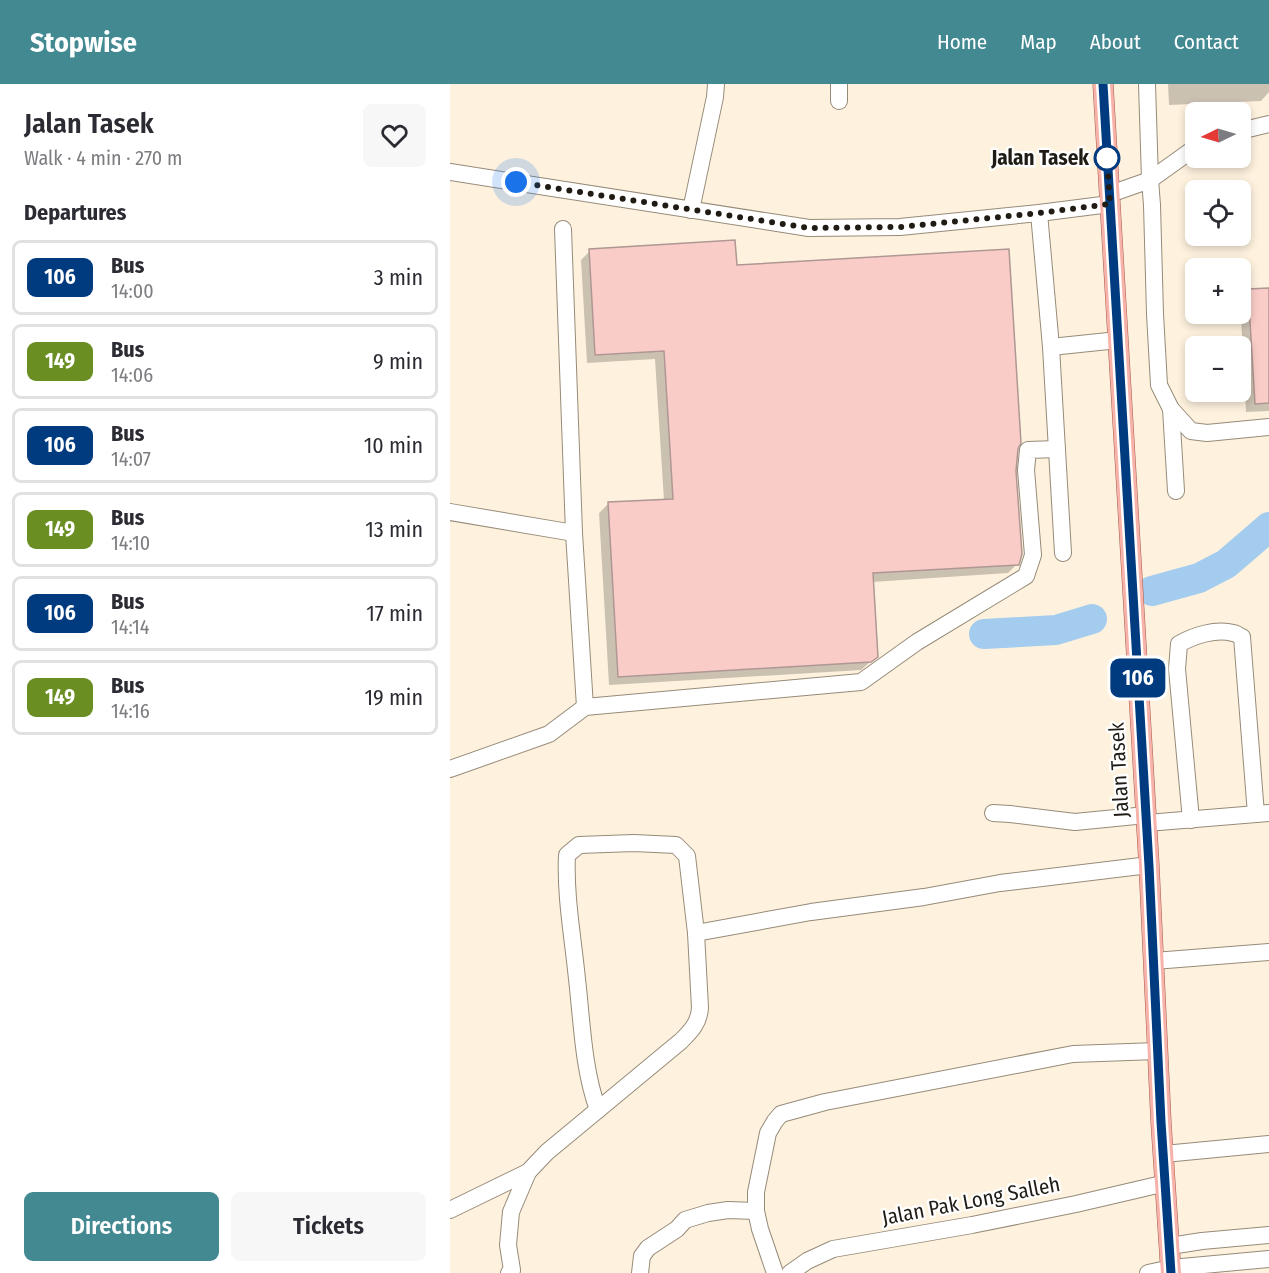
<!DOCTYPE html>
<meta charset="utf-8">
<style>
body{margin:0;font-family:"Fira Sans Condensed",sans-serif;background:#f7f7f7;color:#2b2b33;height:100vh;display:flex;flex-direction:column;font-size:22px;white-space:nowrap}
*{box-sizing:border-box;margin:0}
p{font-size:20px;color:#7c7c81}
.icon{flex:none;width:33px;height:33px;fill:none;stroke:currentColor;stroke-width:2;stroke-linecap:round;stroke-linejoin:round}
.map{position:relative;flex:1;overflow:hidden}
.panel{display:flex;flex-direction:column;background:#fff;width:450px}
.panel>*{flex:none}
.badge{padding:0 12px;border-radius:9px;font-size:21px;line-height:39px}
.needle{width:39px;rotate:265deg}
.tools{position:absolute;left:735px;top:18px;display:grid;gap:12px}
.tools a{display:grid;place-items:center;width:66px;height:66px;border-radius:9px;background:#fff;box-shadow:0 3px 9px #0003;font-size:30px}
.you{position:absolute;width:30px;height:30px;margin:-15px;border:4px solid #fff;border-radius:50%;background:#1a73e8;box-shadow:0 0 0 9px #1a73e833}
.map>.badge{position:absolute;translate:-50% -50%;box-shadow:0 0 0 3px #fff}
h2{padding:0 24px;font-size:22px;line-height:54px}
.round{display:grid;place-items:center;flex:none;width:63px;height:63px;border-radius:9px;background:#f7f7f7}
.headline{display:flex;align-items:center;justify-content:space-between;height:102px;padding:0 24px}
h1{font-size:28px;font-weight:600;line-height:45px}
.cta{display:flex;gap:12px;margin-top:auto;padding:12px 24px}
.cta a{flex:1;height:69px;border-radius:9px;background:#428992;color:#fff;font-size:24px;font-weight:600;line-height:69px;text-align:center}
.cta a+a{background:#f7f7f7;color:#2b2b33}
ul{padding:0;list-style:none}
li{display:flex;align-items:center;gap:18px;height:75px;margin:0 12px 9px;padding:0 12px;border:3px solid #e1e1e2;border-radius:9px}
li div{flex:1}
li b{display:block;font-size:22px}
li em{font-style:normal}
li .badge{min-width:66px;font-weight:700;text-align:center}
header{display:flex;align-items:center;gap:36px;box-sizing:border-box;height:84px;padding:0 30px;background:#428992;color:#fff}
header strong{font-size:28px}
nav{display:flex;gap:33px;margin-inline-start:auto;font-size:21px}
main{display:flex;flex:1;min-height:0}
.map>svg:first-child{display:block}
</style>
<header>
<strong>Stopwise</strong>
<nav><a>Home</a><a>Map</a><a>About</a><a>Contact</a></nav>
</header>
<main>
<section class="panel">
<div class="headline"><div><h1>Jalan Tasek</h1><p>Walk · 4 min · 270 m</p></div><a class="round"><svg class="icon" aria-label="heart" viewBox="0 0 24 24"><path d="M12 20l-8-8c-3-5 5-10 8-4 3-6 11-1 8 4z"/></svg></a></div>
<h2>Departures</h2>
<ul>
<li><span class="badge" style="background:#003b80;color:#fff">106</span><div><b>Bus</b><p>14:00</p></div><em>3 min</em></li>
<li><span class="badge" style="background:#6b8e23;color:#fff">149</span><div><b>Bus</b><p>14:06</p></div><em>9 min</em></li>
<li><span class="badge" style="background:#003b80;color:#fff">106</span><div><b>Bus</b><p>14:07</p></div><em>10 min</em></li>
<li><span class="badge" style="background:#6b8e23;color:#fff">149</span><div><b>Bus</b><p>14:10</p></div><em>13 min</em></li>
<li><span class="badge" style="background:#003b80;color:#fff">106</span><div><b>Bus</b><p>14:14</p></div><em>17 min</em></li>
<li><span class="badge" style="background:#6b8e23;color:#fff">149</span><div><b>Bus</b><p>14:16</p></div><em>19 min</em></li>
</ul>
<div class="cta"><a>Directions</a><a>Tickets</a></div>
</section>
<div class="map">
<svg width="819" height="1189" viewBox="0 0 819 1189">
<rect width="100%" height="100%" fill="#fef2de"/>
<!-- shadow -->
<g fill="#0003">
<polygon points="718,0 819,0 819,8 811,17 719,21"/>
<polygon points="140,167 285,183 566,365 564,387 567,480 558,489 422,498 427,572 411,586 159,601 149,429 158,420 214,417 205,275 137,279 131,176"/>
<polygon points="819,205 819,327 796,328 790,215 799,206"/>
</g>
<g fill="none" stroke-linecap="round" stroke-linejoin="round">
<!-- river -->
<g stroke="#a3ccee" stroke-width="30">
<polyline points="702,507 749,494 776,480 819,443"/>
<polyline points="534,550 606,546 642,535"/>
</g>
</g>
<!-- building -->
<g fill="#f9ccc7" stroke="#af9793" stroke-width="1.5">
<polygon points="285,156 287,181 559,165 571,359 568,365 566,387 572,470 569,481 423,489 428,573 421,578 168,593 158,418 223,415 214,267 145,271 139,165"/>
<polygon points="819,204 819,319 805,320 798,205"/>
</g>
<g fill="none" stroke-linecap="round" stroke-linejoin="round">
<!-- minor casing -->
<g stroke="#968b79" stroke-width="18">
<g id="minor">
<polyline points="697,0 700,96 702,121 705,230 709,301 721,325 726,407"/>
<polyline points="389,17 389,0"/>
<polyline points="790,47 819,40"/>
<polyline points="0,88 359,144 450,143 589,129 660,120"/>
<polyline points="660,110 700,96 746,63"/>
<polyline points="241,126 265,13 266,0"/>
<polyline points="589,129 601,263 613,469"/>
<polyline points="113,145 124,449 135,623"/>
<polyline points="601,263 668,256"/>
<polyline points="721,325 741,347 757,349 819,343"/>
<polyline points="0,428 124,449"/>
<polyline points="0,685 99,650 135,623 411,598 467,558 576,492 583,471 576,386 578,366 607,365"/>
<polyline points="543,729 560,730 625,738 696,731"/>
<path d="M741,736L727,585L729,560C743,552 766,544 783,549C786,549 789,552 792,553L806,730"/>
<polyline points="697,739 819,729"/>
<polyline points="704,877 819,868"/>
<path d="M148,1026C133,985 132,938 127,895C123,854 115,812 117,771L129,761L184,759L226,761L237,772L246,849"/>
<polyline points="714,1070 819,1060"/>
<path d="M0,1126L78,1088L97,1068L231,957C241,947 249,939 250,924L246,849L361,828L474,813L550,799L699,781"/>
<polyline points="720,1162 752,1157 819,1151"/>
<polyline points="59,1189 62,1186 58,1161 61,1128 78,1088"/>
<polyline points="190,1189 192,1172 198,1164 227,1145 235,1136 258,1129 278,1126 306,1127"/>
<polyline points="325,1189 310,1145 306,1127 306,1108 318,1049 325,1037 331,1030 375,1018 623,970 707,967"/>
<polyline points="340,1189 357,1177 383,1165 522,1141 626,1120 716,1099"/>
<polyline points="698,1189 721,1184 819,1175"/>
</g>
</g>
<!-- major casing -->
<g stroke="#a85c50" stroke-width="21">
<polyline id="major" points="653,0 699,781 711,1038 721,1189"/>
</g>
<!-- minor -->
<use href="#minor" stroke="#fff" stroke-width="16"/>
<!-- major -->
<use href="#major" stroke="#f7b2a9" stroke-width="20"/>
</g>
<g fill="none" stroke-linecap="round" stroke-linejoin="round">
<!-- line casing -->
<g stroke="#fff" stroke-width="14">
<polyline id="line" points="653,0 699,782 711,1038 721,1189"/>
</g>
<!-- line -->
<use href="#line" stroke="#003b80" stroke-width="9"/>
<!-- walk -->
<polyline stroke="#201c15" stroke-width="6" stroke-dasharray="0 10.8" points="66,98 359,144 450,143 589,129 660,120 657,71 657,74"/>
</g>
<!-- markers -->
<circle fill="#fff" stroke="#003b80" stroke-width="3" cx="657" cy="74" r="12"/>
<g text-anchor="middle" stroke-width="4.5" stroke-linejoin="round" paint-order="stroke">
<!-- stop labels -->
<g font-size="21" font-weight="bold" fill="#201c15" stroke="#fff" text-anchor="end">
<text x="639" y="81">Jalan Tasek</text>
</g>
<!-- street labels -->
<g font-size="21" fill="#201c15" stroke="#fff">
<text transform="translate(669 686) rotate(-93)" y="7">Jalan Tasek</text>
<text transform="translate(521 1117) rotate(-11)" y="7">Jalan Pak Long Salleh</text>
</g>
</g>
</svg>
<div class="tools">
<a><svg class="needle" viewBox="-14 -14 28 28"><path d="M0-13l5 13h-10z" fill="#e53935"/><path d="M0 13l5-13h-10z" fill="#7c7c81"/></svg></a>
<a><svg class="icon" aria-label="locate" viewBox="0 0 24 24"><circle cx="12" cy="12" r="6"/><path d="M12 2v4M12 18v4M2 12h4M18 12h4"/></svg></a>
<a>+</a>
<a>−</a>
</div>
<div class="you" style="left:66px;top:98px"></div>
<b class="badge" style="left:688px;top:594px;background:#003b80;color:#fff">106</b>
</div>
</main>
